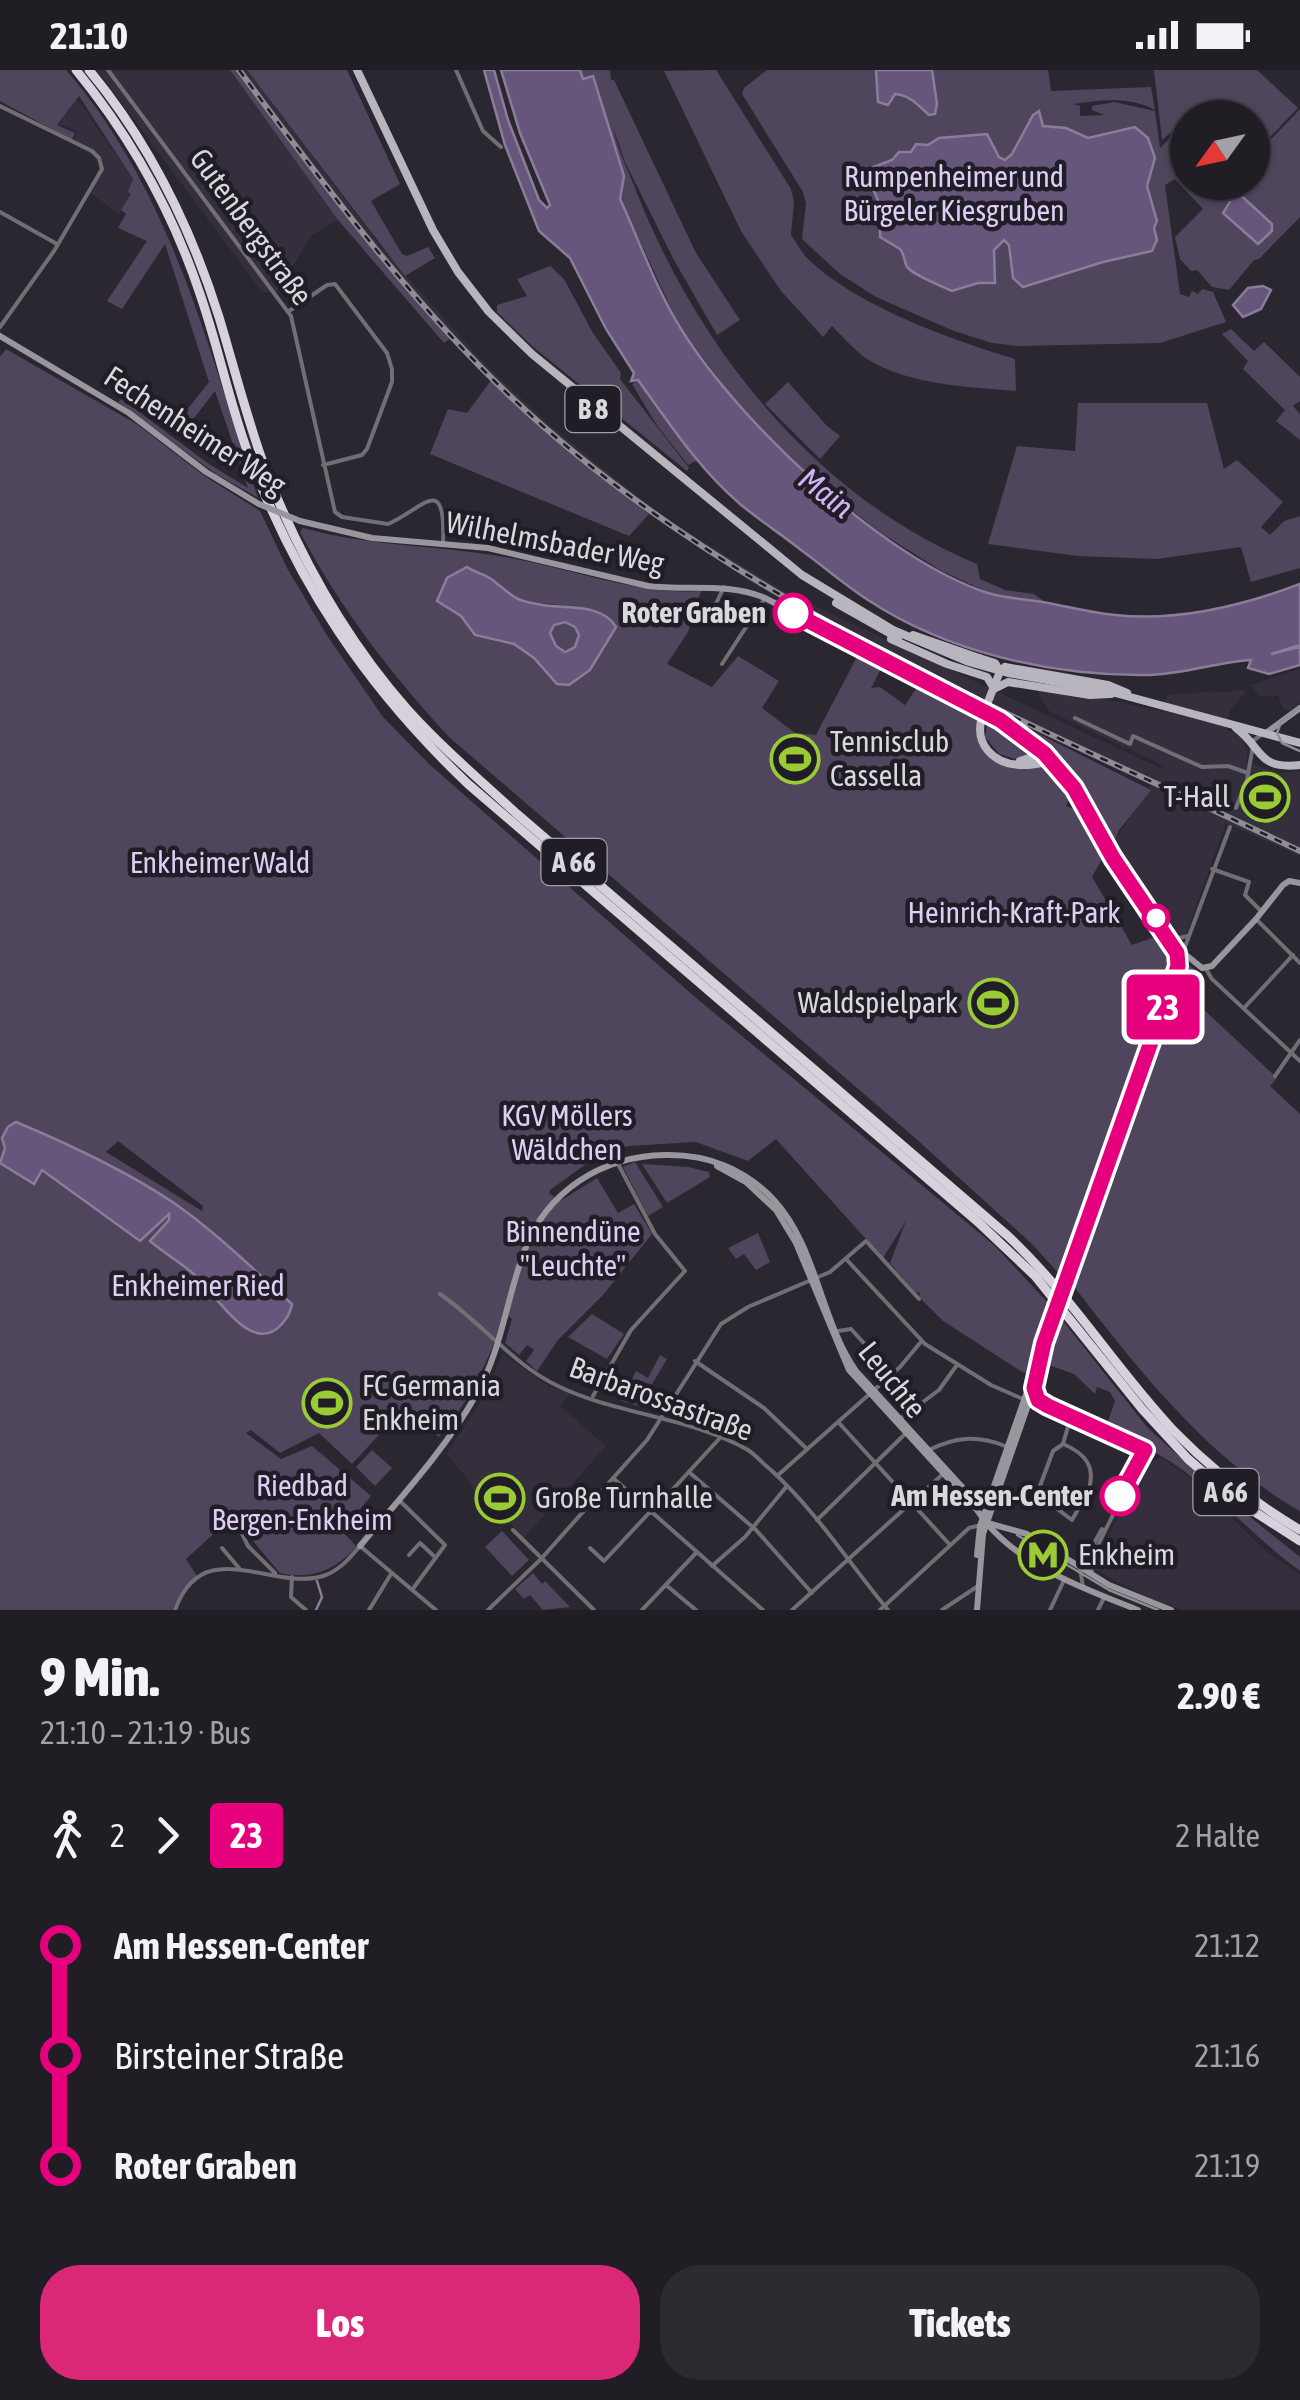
<!DOCTYPE html>
<html lang="de">
<meta charset="utf-8">
<style>
body{margin:0;font-family:"Asap Condensed",sans-serif;background:#2d2a31;color:#f1f3f6;height:100vh;display:flex;flex-direction:column;font-size:38px;white-space:nowrap}
*{box-sizing:border-box;margin:0}
p{font-size:32px;color:#a2a2a6}
.icon{flex:none;width:55px;height:55px;fill:none;stroke:currentColor;stroke-width:2;stroke-linecap:round;stroke-linejoin:round}
.map{position:relative;height:1540px;overflow:hidden}
.panel{display:flex;flex-direction:column;background:#201d24;flex:1}
.panel>*{flex:none}
.badge{padding:0 20px;border-radius:8px;font-size:35px;line-height:65px}
.needle{width:65px;rotate:237deg}
.controls{position:absolute;left:1170px;top:30px;display:grid;gap:20px}
.controls a{display:grid;place-items:center;width:100px;height:100px;border-radius:50%;background:#201d24;box-shadow:0 2px 8px #0004,0 0 0 2px #3d3b41;font-size:50px}
.map>.badge{position:absolute;translate:-50% -50%;box-shadow:0 0 0 5px #fff}
.legs{display:flex;align-items:center;gap:15px;height:110px;padding:0 40px;font-size:32px}
.legs p{margin-inline-start:auto}
.overview{display:flex;align-items:center;justify-content:space-between;height:170px;padding:0 40px}
h1{font-size:55px;font-weight:800;line-height:75px}
.primary-button{display:flex;gap:20px;margin-top:auto;padding:20px 40px}
.primary-button a{flex:1;height:115px;border-radius:40px;background:#db2777;color:#fff;font-size:40px;font-weight:800;line-height:115px;text-align:center}
.primary-button a+a{background:#2d2a31;color:#f1f3f6}
ul{padding:0 40px;list-style:none}
li{display:flex;align-items:center;gap:35px;height:110px;font-size:38px}
li i{display:grid;place-items:center;width:15px;height:100%;margin:0 12px;background:currentColor}
li i::after{content:'';width:25px;height:25px;margin:-12px;border:8px solid;border-radius:50%;background:#201d24}
li p{margin-inline-start:auto}
li:first-child i{background:linear-gradient(#0000 50%,currentColor 0)}
li:last-child i{background:linear-gradient(currentColor 50%,#0000 0)}
.status{display:flex;justify-content:space-between;align-items:center;height:70px;padding:0 50px;background:#201d24;direction:ltr}
.status svg{height:28px;fill:currentColor}
.map>svg:first-child{display:block}
</style>
<div class="status"><b>21:10</b><svg viewBox="0 0 49 12"><path d="M0 12V9h3v3zM5 12V6h3v6zM10 12V3h3v9zM15 12V0h3v12zM26 1h20v11H26zM47 4h2v5h-2z"/></svg></div>
<div class="map">
<svg width="1300" height="1540" viewBox="0 0 1300 1540">
<rect width="100%" height="100%" fill="#2b2730"/>
<!-- built -->
<g fill="#342e3d">
<polygon points="97,0 230,0 338,150 312,165 276,223 262,222"/>
<polygon points="236,0 247,0 381,177 483,292 547,353 659,444 785,522 1162,699 1164,696 1049,641 1036,619 1121,632 1163,642 1167,625 1247,620 1230,640 1226,659 1239,666 1244,673 1248,682 1246,692 1281,703 1300,701 1300,786 1226,753 1186,864 1176,868 1173,866 1110,777 1154,711 1005,644 847,563 754,514 653,447 543,359 459,277 360,163"/>
<polygon points="77,29 133,109 132,124 119,144 88,121 100,101 97,88 73,74 77,61 58,54"/>
<polygon points="1300,599 1300,633 1289,641 1283,638 1278,626 1261,627 1250,615"/>
<polygon points="503,1284 549,1317 570,1323 560,1336 606,1376 524,1468 502,1445 484,1439 467,1408 446,1384 480,1333"/>
<polygon points="1161,1387 1191,1409 1267,1482 1300,1505 1300,1540 1182,1540 1146,1527 1092,1498 1143,1397"/>
</g>
<!-- green -->
<g fill="#4f455c" fill-rule="evenodd">
<path d="M0,0H66C172,122 208,279 258,428L216,404L118,332L122,329L206,392L248,418L215,321L180,366L171,360L209,312L165,174L122,239L107,231L147,171L118,158L126,144L121,140L131,124L128,122L133,109L79,26L57,55L75,63L72,70L0,31Z"/>
<polygon points="230,0 236,0 360,163 451,268 444,273 338,150"/>
<polygon points="247,0 347,0 400,114 371,131 402,184 407,186 428,177 435,188 405,206"/>
<path d="M581,0H610L611,10H614L696,183L740,250L717,265L674,190L625,92L613,57C618,82 630,104 639,128C702,284 818,428 977,494L980,509L1005,520L1034,524L1045,532L991,524L940,500L881,463L813,410L740,337L680,258L620,128V117Z"/>
<path d="M716,0L791,119L794,132L791,165C797,173 802,184 809,190C857,236 952,270 1015,289L1016,321C967,317 910,315 867,289C854,280 843,267 832,256L823,267L781,221L741,161L664,1Z"/>
<path d="M767,0H1048L1051,21L1151,17L1155,40C1130,26 1099,30 1073,34L1080,36V46L1104,45L1092,40V36L1114,32L1155,41L1160,78L1187,51L1188,112H1252L1253,88L1300,39V147L1259,189L1254,190L1229,220L1212,217L1197,200L1191,201L1180,189L1175,167L1203,139L1175,109L1165,115L1180,224L1189,227L1192,221L1198,224L1202,219L1213,222L1226,252L1160,273L1019,276L992,273L954,261L876,227L840,204L802,169L806,134L803,122L742,24L744,18Z"/>
<polygon points="1257,0 1298,38 1253,85 1252,48 1191,47 1193,43 1162,70 1154,0"/>
<polygon points="550,196 564,209 593,263 621,303 620,309 689,398 687,401 532,276 497,242 497,235 527,226 517,209"/>
<polygon points="1231,259 1254,281 1264,272 1300,307 1300,331 1293,336 1300,344 1300,370 1276,351 1285,340 1243,299 1248,291 1222,264"/>
<path d="M6,279L138,355L203,405L260,441L287,498L328,567L383,647L429,694L695,927L995,1176L1051,1236L1028,1302L1024,1303L943,1251L919,1227L920,1222L916,1223L890,1193L906,1151L883,1188L776,1069L748,1091L696,1072L628,1076L596,1087L550,1120L549,1123L560,1131L597,1108L618,1143L634,1134L652,1164L603,1225L558,1270L537,1301L526,1291L534,1280L527,1275L519,1285L505,1273L512,1249L506,1244C488,1290 471,1330 439,1367L404,1338L352,1394L319,1363L280,1383L251,1360L246,1363L281,1389L312,1376L371,1426L342,1461L357,1477C334,1500 313,1510 280,1503L253,1471L254,1452L241,1439L186,1489L197,1506L179,1526L172,1540H0V287ZM118,1071L203,1136L202,1141L106,1082Z"/>
<polygon points="492,309 543,359 649,444 629,466 430,384 448,339 467,343"/>
<polygon points="638,311 698,390 688,395 656,354 632,314"/>
<polygon points="788,312 827,356 840,366 820,389 765,334"/>
<polygon points="1078,333 1207,333 1224,399 1237,390 1283,432 1261,457 1270,465 1284,451 1300,446 1300,498 1251,512 1241,477 1157,489 1078,486 988,474 1017,376 1075,381"/>
<path d="M303,458C371,477 441,475 510,488C574,499 635,525 701,521L688,562L667,594L712,617L738,586L779,611L762,638L795,663L816,665L859,583L883,595L871,618L880,617L905,635L920,613L979,644C973,662 977,675 991,689L1048,697L1076,734L1068,731L1066,736L1079,741L1104,786L1092,807L1132,875L1161,865L1172,887L1151,960L1062,1207L1032,1174L914,1067L449,667C391,604 340,538 300,462ZM462,498C484,498 496,519 514,529C518,531 524,530 529,531C560,537 592,534 616,557L590,600L568,615L555,613L534,588L514,574L475,565L461,546L436,531Z"/>
<circle cx="565" cy="566" r="14"/>
<polygon points="988,648 1026,676 1029,686 1019,690 999,684 985,667"/>
<polygon points="1021,655 1151,720 1119,760 1113,774 1111,775 1110,767 1067,701 1018,658"/>
<path d="M1190,896L1198,902L1185,922L1277,1008L1270,1016L1300,1044V1441C1207,1388 1136,1297 1072,1214L1109,1108H1115L1181,902L1183,897Z"/>
<polygon points="635,1092 663,1137 648,1146 623,1097"/>
<polygon points="642,1094 688,1097 709,1102 710,1107 667,1133"/>
<polygon points="758,1163 770,1192 756,1200 744,1184 736,1189 728,1178"/>
<polygon points="592,1244 624,1264 607,1289 568,1267"/>
<path d="M1060,1247L1147,1357L1209,1414L1300,1487V1501C1262,1473 1230,1439 1194,1409C1168,1387 1136,1372 1106,1357L1115,1331L1110,1322L1097,1317L1095,1324L1074,1304L1046,1294Z"/>
<polygon points="660,1285 667,1289 639,1336 621,1331 636,1301 648,1308"/>
<polygon points="372,1380 392,1398 375,1416 356,1397"/>
<polygon points="502,1461 529,1490 512,1506 485,1477"/>
<polygon points="533,1503 542,1514 545,1511 570,1537 543,1540 530,1525 524,1529 515,1519"/>
</g>
<!-- water -->
<g fill="#67567c" stroke="#8a7d99" stroke-width="2.5" fill-rule="evenodd">
<path d="M484,0H494L508,50L539,130L547,138L550,135L520,63L501,0H580L583,9L593,6L624,106L620,129C639,170 657,221 681,259C739,352 883,489 988,523C1007,529 1028,529 1048,533C1070,537 1092,543 1115,545C1178,552 1242,536 1300,514V575L1271,584L1300,577V595L1269,604L1248,598L1251,590C1216,592 1182,605 1145,605C1051,606 947,582 868,530C845,515 823,496 801,480C781,464 759,450 740,434C699,399 669,353 638,310L631,311L634,303L606,259L570,188L539,161L505,75Z"/>
<path d="M876,0H932L937,34L935,44L929,45C919,36 910,25 895,24L888,35L878,32Z"/>
<path d="M1039,41L1043,56L1066,58L1088,68L1135,57L1148,68L1155,88L1147,116L1157,151L1154,158L1157,170L1152,181L1103,192L1023,217L1013,208L1009,175L1004,170L994,180L995,213H978L952,221C942,216 909,204 906,195C904,189 904,184 900,179L880,167V135L867,105L871,98L892,90L899,82H911L916,74L928,75L939,68L987,64L999,87L1005,90L1012,84L1033,45Z"/>
<polygon points="1234,119 1272,154 1272,161 1258,174 1223,143 1230,132 1228,125"/>
<polygon points="1263,216 1271,220 1261,239 1243,247 1233,235 1248,218"/>
<path d="M467,497C476,503 488,505 495,512C515,528 516,531 543,535C566,539 602,533 616,557L590,600L569,615L557,614L534,588L514,574L475,565L461,546L437,531L447,508ZM565,552L575,557L579,565L575,577L565,582L556,576L550,563L554,555Z"/>
<path d="M16,1052C71,1075 125,1100 174,1133C217,1163 254,1200 292,1234C290,1244 287,1248 281,1255C251,1287 215,1223 195,1205C181,1193 164,1183 150,1171L169,1150V1144L140,1171L42,1100L34,1114L0,1093L5,1078L2,1068L8,1057Z"/>
</g>
<g fill="none" stroke-linecap="round" stroke-linejoin="round">
<!-- stream -->
<polyline stroke="#8a7d99" stroke-width="2.5" points="316,1540 322,1527 317,1511"/>
<!-- street -->
<g stroke="#716f74" stroke-width="4">
<path d="M108,0L291,246L335,442L342,447L388,454C423,439 446,401 443,473"/>
<polyline points="456,0 483,61 501,77"/>
<polyline points="0,36 92,81 99,88 102,99 54,181 0,257"/>
<polyline points="0,142 57,174"/>
<polyline points="289,241 327,215 335,214 387,283 392,299 392,312 367,379 362,385 323,395"/>
<polyline points="708,550 724,517"/>
<polyline points="722,594 765,528"/>
<polyline points="1075,648 1130,674 1133,666 1202,697 1228,696 1248,703"/>
<polyline points="1236,738 1247,710 1254,670 1261,665"/>
<polyline points="1212,799 1249,812 1245,825 1260,840"/>
<polyline points="1257,850 1300,893"/>
<polyline points="1174,869 1188,866"/>
<polyline points="1183,882 1230,757"/>
<polyline points="1206,899 1212,909 1300,991"/>
<polyline points="1245,937 1293,885"/>
<polyline points="1275,1006 1300,970"/>
<polyline points="846,1189 925,1274 991,1315 1023,1329"/>
<path d="M440,1224C481,1252 514,1296 560,1317C616,1344 690,1347 748,1380C756,1385 763,1394 771,1400C816,1441 849,1493 888,1540"/>
<polyline points="838,1261 851,1259 892,1304"/>
<polyline points="695,1291 764,1338 807,1379"/>
<polyline points="593,1326 631,1260 685,1201 655,1164 617,1092"/>
<polyline points="1031,1329 1100,1357 1145,1381"/>
<polyline points="1031,1334 1056,1340"/>
<polyline points="900,1349 939,1320 957,1295"/>
<polyline points="839,1353 950,1475"/>
<polyline points="1121,1369 1132,1382 1136,1395"/>
<path d="M1063,1374C1085,1383 1097,1397 1088,1421"/>
<path d="M929,1380C955,1367 977,1365 1005,1376"/>
<polyline points="689,1402 756,1460 812,1523"/>
<polyline points="777,1406 900,1297 920,1273"/>
<polyline points="613,1408 763,1540"/>
<polyline points="401,1432 445,1475 412,1520"/>
<polyline points="1061,1439 1066,1429 1080,1436 1072,1450 1037,1424 1053,1381 1063,1374 1071,1346"/>
<polyline points="651,1443 719,1369"/>
<polyline points="234,1447 248,1476 275,1503"/>
<polyline points="817,1450 906,1363"/>
<polyline points="513,1460 594,1540"/>
<polyline points="222,1478 239,1498"/>
<polyline points="590,1478 604,1491 649,1443"/>
<polyline points="409,1485 420,1473 436,1488"/>
<polyline points="712,1496 745,1467 787,1416"/>
<polyline points="1092,1501 1088,1495 1145,1381"/>
<polyline points="292,1507 291,1527 306,1540"/>
<polyline points="666,1515 696,1540"/>
<polyline points="1083,1517 1080,1498 1102,1459"/>
<path d="M175,1540C203,1462 272,1522 323,1506C339,1501 350,1488 360,1476L436,1540"/>
<polyline points="369,1540 391,1504"/>
<polyline points="488,1540 541,1489 647,1370 721,1254 748,1237 830,1202 866,1171 919,1229"/>
<polyline points="642,1540 696,1483"/>
<polyline points="792,1540 943,1404"/>
<polyline points="880,1540 969,1458 977,1456"/>
<polyline points="942,1540 978,1516"/>
<polyline points="1050,1540 1065,1508"/>
<polyline points="1098,1540 1105,1526"/>
</g>
<!-- secondary -->
<g stroke="#99969e" stroke-width="6">
<polyline points="0,266 129,343 206,402 259,434"/>
<path d="M300,451L372,468L488,478L648,516C688,521 727,512 765,528L1000,650L1038,678L1074,718L1116,793L1174,875L1202,898L1212,896L1256,849L1283,815L1289,811L1300,813"/>
<polyline points="1266,663 1300,638"/>
<path d="M717,1096L746,1112L776,1140L796,1173L849,1300L977,1440C1011,1493 1082,1518 1138,1540"/>
<polyline points="1066,1211 1183,882"/>
<polyline points="984,1452 1027,1464 1109,1515 1171,1540"/>
<path d="M360,1476C400,1428 445,1380 476,1325C502,1279 506,1230 524,1182C546,1121 602,1086 665,1085C707,1084 745,1099 774,1130C817,1177 820,1249 856,1301L975,1431L988,1432"/>
<polyline points="977,1485 980,1456 1037,1293"/>
<polyline points="977,1540 983,1464 1034,1318 1055,1243"/>
</g>
<!-- primary -->
<g stroke="#b9b5bf" stroke-width="8">
<polyline points="357,0 433,160 458,202 489,242 532,284 802,505 893,560 969,592 1008,603 1108,621 1300,673"/>
<polyline points="836,533 898,568"/>
<polyline points="913,565 979,588"/>
<polyline points="891,569 947,594 987,607 993,617"/>
<polyline points="1005,597 1108,615 1127,623"/>
<polyline points="996,618 1008,612 1090,625 1111,624"/>
<path d="M982,647C974,674 993,694 1021,695C1032,696 1042,692 1053,692"/>
<path d="M1236,658C1263,678 1257,700 1300,695"/>
<polyline points="1026,668 1032,680 1031,688"/>
<polyline points="1020,691 1044,683"/>
</g>
<!-- highway -->
<g stroke="#d6d1dd" stroke-width="9">
<path d="M76,0C130,66 173,143 200,224C218,276 229,331 248,383C298,515 366,617 468,714L978,1152L1035,1206L1142,1339L1188,1389L1233,1428L1300,1471"/>
<path d="M89,0C148,71 191,158 219,247C235,300 248,354 268,406C302,491 347,571 407,639C441,677 480,710 517,744L1008,1166C1070,1224 1115,1298 1173,1360C1211,1399 1253,1432 1300,1460"/>
</g>
<!-- tram -->
<g stroke="#8f8c93" stroke-width="2.5">
<polyline points="1300,637 1281,652 1277,663 1282,673 1300,681"/>
<polyline points="1017,1465 1109,1520 1158,1540"/>
</g>
<!-- rail casing -->
<g stroke="#8f8c93" stroke-width="6">
<path id="rail" d="M239,0C323,113 407,228 510,326C730,535 1029,651 1300,781"/>
</g>
<!-- rail -->
<use href="#rail" stroke="#211d26" stroke-width="2.5" stroke-dasharray="8" stroke-linecap="butt"/>
<!-- secondary-bridge -->
<g stroke="#99969e" stroke-width="6">
<polyline points="259,434 300,451"/>
<polyline points="1055,1243 1066,1211"/>
</g>
<!-- primary-bridge -->
<g stroke="#b9b5bf" stroke-width="8">
<polyline points="979,588 995,593 1000,601"/>
<polyline points="982,647 999,604 1005,597"/>
</g>
</g>
<g fill="none" stroke-linecap="round" stroke-linejoin="round">
<!-- line-1 casing -->
<g stroke="#fff" stroke-width="22">
<polyline id="line-1" points="793,543 1000,650 1044,683 1074,718 1113,788 1177,883 1178,896 1044,1273 1034,1318 1038,1330 1048,1336 1145,1380 1120,1426"/>
</g>
<!-- line-1 -->
<use href="#line-1" stroke="#e6007e" stroke-width="15"/>
</g>
<!-- icons -->
<defs>
<g id="stadium-ring" transform="scale(2.5)"><circle r="9.5" fill="#211d26" stroke="#9bcb34" stroke-width="1.5"/><path d="M0-5a6.5 5 0 1 0 0 10a6.5 5 0 1 0 0-10ZM-3.5-1.8h7v3.6h-7Z" fill="#9bcb34"/></g>
<g id="metro-ring" transform="scale(2.5)"><circle r="9.5" fill="#211d26" stroke="#9bcb34" stroke-width="1.5"/><path d="M-5.5 5V-5H-3L0 0L3-5H5.5V5H3V-.5L0 4L-3-.5V5Z" fill="#9bcb34"/></g>
</defs>
<g fill-rule="evenodd">
<use href="#stadium-ring" x="795" y="689"/>
<use href="#stadium-ring" x="1265" y="727"/>
<use href="#stadium-ring" x="993" y="933"/>
<use href="#stadium-ring" x="327" y="1333"/>
<use href="#stadium-ring" x="500" y="1428"/>
<use href="#metro-ring" x="1043" y="1485"/>
</g>
<!-- markers -->
<g fill="#fff" stroke="#e6007e" stroke-width="5">
<circle cx="793" cy="543" r="18"/>
<circle cx="1156" cy="848" r="12"/>
<circle cx="1120" cy="1426" r="18"/>
</g>
<g text-anchor="middle" stroke-width="9" stroke-linejoin="round" paint-order="stroke">
<!-- shield labels -->
<g fill="#211d26" stroke="#a29fa6" stroke-width="2.5">
<rect x="565.5" y="316" width="55" height="46" rx="8"/>
<rect x="541.5" y="769" width="65" height="46" rx="8"/>
<rect x="1193.5" y="1399" width="65" height="46" rx="8"/>
</g>
<g font-size="28" font-weight="bold" fill="#dad7dd">
<text x="593" y="349">B 8</text>
<text x="574" y="802">A 66</text>
<text x="1226" y="1432">A 66</text>
</g>
<!-- park labels -->
<g font-size="30" fill="#decef5" stroke="#211d26">
<text x="954" y="117">Rumpenheimer und<tspan x="954" dy="34">Bürgeler Kiesgruben</tspan></text>
<text x="220" y="803">Enkheimer Wald</text>
<text x="1014" y="853">Heinrich-Kraft-Park</text>
<text x="567" y="1056">KGV Möllers<tspan x="567" dy="34">Wäldchen</tspan></text>
<text x="573" y="1172">Binnendüne<tspan x="573" dy="34">"Leuchte"</tspan></text>
<text x="198" y="1226">Enkheimer Ried</text>
<text x="302" y="1426">Riedbad<tspan x="302" dy="34">Bergen-Enkheim</tspan></text>
</g>
<!-- street labels -->
<g font-size="30" fill="#dad7dd" stroke="#211d26">
<text transform="translate(251 157) rotate(54)" y="10">Gutenbergstraße</text>
<text transform="translate(195 361) rotate(33)" y="10">Fechenheimer Weg</text>
<text transform="translate(555 473) rotate(11)" y="10">Wilhelmsbader Weg</text>
<text transform="translate(892 1310) rotate(51)" y="10">Leuchte</text>
<text transform="translate(661 1329) rotate(20)" y="10">Barbarossastraße</text>
</g>
<!-- stop labels -->
<g font-size="30" font-weight="bold" fill="#dad7dd" stroke="#211d26" text-anchor="end">
<text x="766" y="553">Roter Graben</text>
<text x="1092" y="1436">Am Hessen-Center</text>
</g>
<!-- poi labels -->
<g font-size="30" fill="#dad7dd" stroke="#211d26" text-anchor="start">
<text x="830" y="682">Tennisclub<tspan x="830" dy="34">Cassella</tspan></text>
<text x="1230" y="737" text-anchor="end">T-Hall</text>
<text x="958" y="943" text-anchor="end">Waldspielpark</text>
<text x="362" y="1326">FC Germania<tspan x="362" dy="34">Enkheim</tspan></text>
<text x="535" y="1438">Große Turnhalle</text>
<text x="1078" y="1495">Enkheim</text>
</g>
<!-- water labels -->
<g font-size="32" font-style="italic" fill="#d0b4f4" stroke="#211d26">
<text transform="translate(826 423) rotate(38)" y="11">Main</text>
</g>
</g>
</svg>
<div class="controls">
<a><svg class="needle" viewBox="-14 -14 28 28"><path d="M0-13l5 13h-10z" fill="#e53935"/><path d="M0 13l5-13h-10z" fill="#a2a2a6"/></svg></a>
</div>
<b class="badge" style="left:1163px;top:937px;background:#e6007e;color:#fff">23</b>
</div>
<section class="panel">
<div class="overview"><div><h1>9 Min.</h1><p>21:10 – 21:19 · Bus</p></div><b>2.90 €</b></div>
<div class="legs"><svg class="icon" aria-label="walk" viewBox="0 0 24 24"><circle cx="13" cy="4" r="2"/><path d="M13 8l-2 6 4 7M11 14l-3 7M7 12l3-4h3l4 4"/></svg>2<svg class="icon" aria-label="forward" viewBox="0 0 24 24"><path d="M9 5l7 7-7 7"/></svg><b class="badge" style="background:#e6007e;color:#fff">23</b><p>2 Halte</p></div>
<ul>
<li><i style="color:#e6007e"></i><b>Am Hessen-Center</b><p>21:12</p></li>
<li><i style="color:#e6007e"></i><span>Birsteiner Straße</span><p>21:16</p></li>
<li><i style="color:#e6007e"></i><b>Roter Graben</b><p>21:19</p></li>
</ul>
<div class="primary-button"><a>Los</a><a>Tickets</a></div>
</section>
